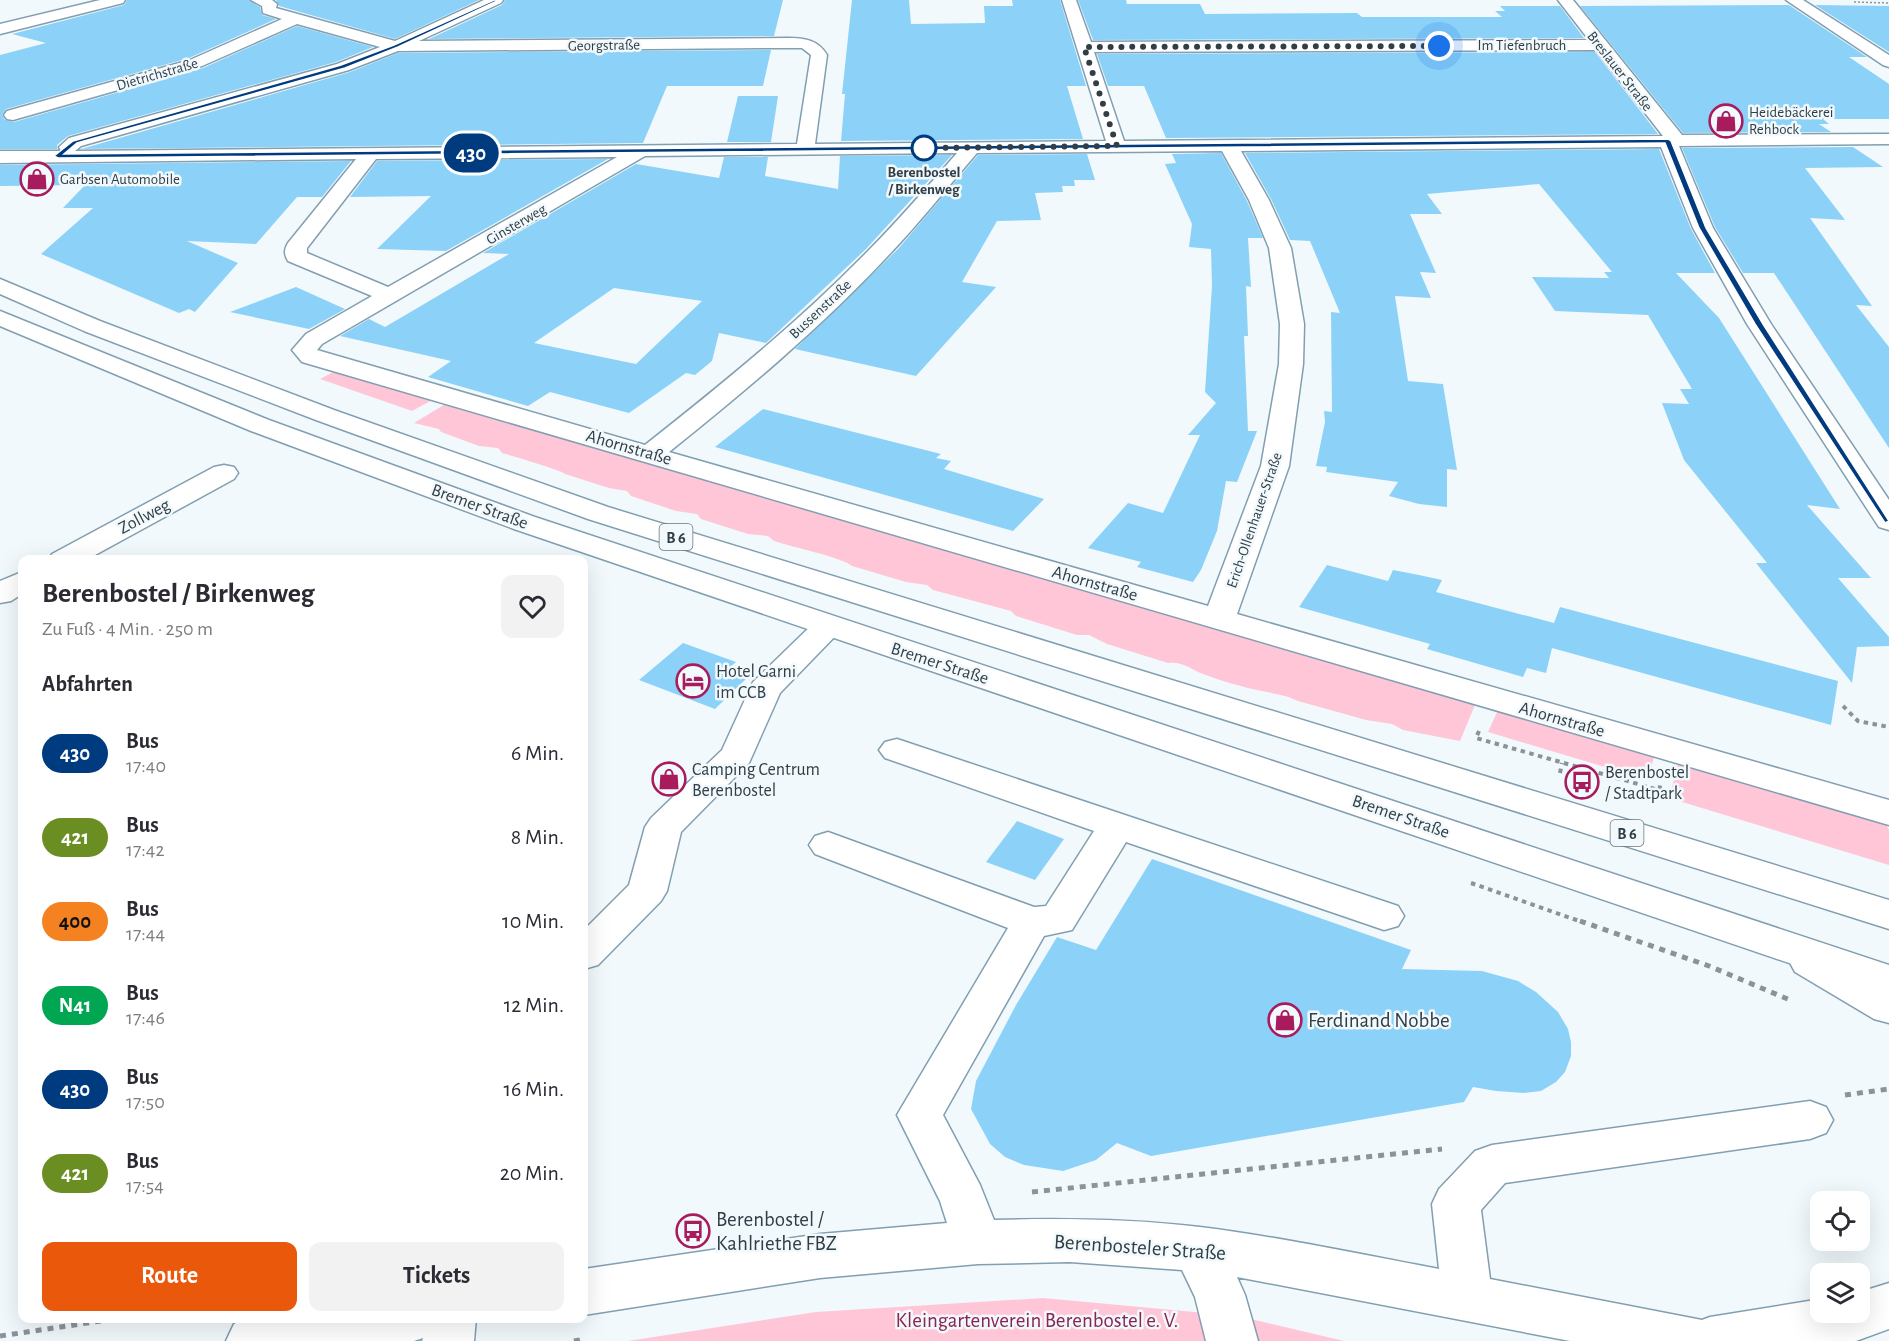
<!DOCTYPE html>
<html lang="de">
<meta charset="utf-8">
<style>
body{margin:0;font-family:"Alegreya Sans",sans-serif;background:#f2f2f3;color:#2b2b33;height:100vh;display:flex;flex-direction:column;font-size:22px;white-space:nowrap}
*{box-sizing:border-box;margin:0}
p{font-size:20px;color:#7c7c81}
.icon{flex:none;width:33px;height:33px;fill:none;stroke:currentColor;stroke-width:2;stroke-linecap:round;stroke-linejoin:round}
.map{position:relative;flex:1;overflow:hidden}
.side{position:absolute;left:18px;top:555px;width:570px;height:768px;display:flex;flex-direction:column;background:#fff;border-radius:12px;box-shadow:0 6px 24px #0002}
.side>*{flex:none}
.badge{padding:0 12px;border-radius:20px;font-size:21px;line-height:39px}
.buttons{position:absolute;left:1810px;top:1191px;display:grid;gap:12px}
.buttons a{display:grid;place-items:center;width:60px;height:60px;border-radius:12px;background:#fff;box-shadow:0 6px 24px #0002;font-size:30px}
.you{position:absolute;width:30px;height:30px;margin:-15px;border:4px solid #fff;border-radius:50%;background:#1a73e8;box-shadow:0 0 0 9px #1a73e833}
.map>.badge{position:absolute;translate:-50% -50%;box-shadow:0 0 0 3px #fff}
h2{padding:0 24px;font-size:22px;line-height:54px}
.round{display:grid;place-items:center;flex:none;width:63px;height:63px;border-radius:12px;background:#f2f2f3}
.summary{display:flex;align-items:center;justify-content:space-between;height:102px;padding:0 24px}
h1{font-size:28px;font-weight:600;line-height:45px}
.action{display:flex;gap:12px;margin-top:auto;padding:12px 24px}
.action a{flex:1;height:69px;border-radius:12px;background:#ea580c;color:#fff;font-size:24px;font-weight:600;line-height:69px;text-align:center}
.action a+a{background:#f2f2f3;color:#2b2b33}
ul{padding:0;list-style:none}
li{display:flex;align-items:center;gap:18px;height:84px;padding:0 24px}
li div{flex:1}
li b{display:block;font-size:22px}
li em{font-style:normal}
li .badge{min-width:66px;font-weight:700;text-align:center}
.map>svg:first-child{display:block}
</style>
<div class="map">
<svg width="1889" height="1341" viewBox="0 0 1889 1341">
<rect width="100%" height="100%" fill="#f2f9fc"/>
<!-- green -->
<g fill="#ffc6d7">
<polygon points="335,371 434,399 412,411 320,379"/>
<path d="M447,403L1475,705L1460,741L1403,730L1392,724L1366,720L1298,701C1286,695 1275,694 1262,691C1243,687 1221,681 1203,674C1190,669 1183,661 1168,663L1107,644L1089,635H1077L1016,616L1011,611L933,590L927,585L906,582L852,566C844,558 789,546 774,541L768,536L748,534L701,519L697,514L676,511L631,496L627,491L609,488L565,474C561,470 512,456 502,453L498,448L479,446L441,432L439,429L414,423Z"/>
<polygon points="1498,710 1654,757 1648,780 1488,732"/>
<polygon points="1678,764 1886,824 1889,830 1889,865 1669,798"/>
<polygon points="1043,1298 1238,1316 1344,1341 628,1341 816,1312"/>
</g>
<!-- building -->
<g fill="#8cd2f8" fill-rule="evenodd">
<polygon points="127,0 249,0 260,7 262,15 276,19 189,58 6,109 2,115 5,120 14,122 203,68 297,26 373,47 336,62 68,136 57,145 57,149 0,149 0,55 46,43 12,34 124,5"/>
<polygon points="276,0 479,0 395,39 279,6"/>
<polygon points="505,0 783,0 774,36 429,39 502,5"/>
<polygon points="852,0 909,0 911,24 985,23 984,6 1013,6 1012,0 1060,0 1086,86 1067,86 1083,139 841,141 845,94 842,94"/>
<polygon points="1078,0 1126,0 1127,4 1200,4 1205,14 1357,13 1362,17 1502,17 1495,11 1505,11 1500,6 1560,6 1584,38 1093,40"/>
<polygon points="1789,5 1867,57 1849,57 1889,84 1889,119 1823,119 1829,124 1819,124 1831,132 1683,133 1580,6"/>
<polygon points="1815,5 1889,6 1889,52"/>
<polygon points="771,50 763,86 667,86 643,143 81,149 350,72 398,53"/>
<polygon points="1595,52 1658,134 1166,138 1144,86 1108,86 1097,54"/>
<polygon points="738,96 778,96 771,142 727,142"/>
<polygon points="1853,147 1883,167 1805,168 1845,220 1810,218 1872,306 1856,305 1889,347 1889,448 1774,273 1743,273 1715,227 1682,148"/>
<polygon points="1659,149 1691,229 1715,273 1676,273 1719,318 1840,509 1807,505 1871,578 1838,578 1889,637 1889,646 1857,647 1852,683 1756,563 1767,563 1684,460 1662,403 1689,404 1680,389 1692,389 1648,315 1555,311 1532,277 1609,278 1604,272 1612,272 1539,184 1427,194 1442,214 1410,214 1436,273 1420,272 1431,298 1395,296 1408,381 1443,384 1457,470 1447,469 1447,507 1419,504 1389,496 1398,482 1326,472 1327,467 1316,466 1325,422 1324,411 1332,412 1331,312 1340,313 1310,241 1290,240 1271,199 1245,153"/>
<polygon points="1221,153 1247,201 1263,238 1248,238 1251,287 1246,286 1248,336 1244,336 1248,431 1257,431 1237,482 1226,481 1217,531 1201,570 1193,582 1137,567 1141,562 1088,548 1128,503 1163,513 1200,435 1188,435 1216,403 1205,392 1212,286 1211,249 1189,247 1192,224 1165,164 1176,163 1172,154"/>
<polygon points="1087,154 1095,180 1074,180 1075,186 1062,186 1063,192 1035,193 1041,220 997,221 962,282 996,287 916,376 795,349 898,249 978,155"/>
<path d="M952,155L866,249L766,343L719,333L712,361L695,375L686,373L629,413L550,392L528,406L428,377L451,361L340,336L369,319L385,327L509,254L483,253L636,164L719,178L724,157H768L765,176L838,189L840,156ZM614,288L702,301L636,364L534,343Z"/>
<polygon points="608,159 446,251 377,249 431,196 350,197 377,161"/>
<polygon points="351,161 322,197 297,197 256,244 187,241 238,263 195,312 189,309 179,313 41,254 93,208 63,208 85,185 0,186 0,165"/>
<polygon points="296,287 345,309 309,329 230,312"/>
<polygon points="763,409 941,454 936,458 951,461 944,469 1044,499 1013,531 715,447"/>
<polygon points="1327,565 1388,581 1393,570 1419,575 1442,580 1436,592 1554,623 1560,607 1838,681 1831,725 1552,648 1546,673 1527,668 1523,677 1427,649 1430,644 1299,607"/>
<polygon points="683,643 736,662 728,669 749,676 715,709 639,680"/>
<polygon points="1017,821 1064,839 1035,880 986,862"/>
<polygon points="1152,859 1411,950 1402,969 1482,971 1518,981 1536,992 1558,1012 1568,1029 1571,1042 1571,1056 1565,1072 1556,1082 1541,1091 1524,1093 1496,1091 1473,1087 1464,1102 1151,1156 1117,1143 1096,1160 1063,1171 1024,1165 1005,1157 990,1144 971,1109 976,1081 1016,1005 1057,937 1096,950"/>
</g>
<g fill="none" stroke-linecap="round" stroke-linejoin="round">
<!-- minor casing -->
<g stroke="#819fb1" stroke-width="3">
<g id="minor">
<polygon points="100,0 125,0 123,3 0,34 0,24"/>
<path d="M251,0H272L277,4L276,8L395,41L484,0H503L501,3L419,41L788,38C805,38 818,40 827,55L815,144L1106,141L1062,0H1076L1091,42L1589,40L1558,0H1573L1682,135L1889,134V144L1679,146L1713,228L1771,324L1889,500V530L1879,527L1875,521L1747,324L1693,228L1661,147L1241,151L1269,200L1291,248L1304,324L1303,364L1289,466L1237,614L1889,800V825L302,362L292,350L306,334L372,296L288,261C284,254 284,250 288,243L356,159L0,163V151H61L59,147L69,138L337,64L380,47L297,24L202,66L13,120L7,119L4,115L7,111L190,60L282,19L263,13L262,6ZM777,48H802L811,55L797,144L75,151L81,146L349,70L398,51ZM1596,50L1663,136L1124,141L1094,52ZM1222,151L1249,200L1269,248L1280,324L1279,364L1261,466L1208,606L669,452C744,392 818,330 884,260C917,226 946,189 977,153ZM957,153C928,186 899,220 868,251C799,322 722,384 645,445L317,350L322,344L645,156ZM617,157L388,287L307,253V248L376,159Z"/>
<polygon points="1786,0 1803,0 1889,55 1889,67 1883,65"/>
<polygon points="224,465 234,467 238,473 234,479 86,560 48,560 52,554 214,467"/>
<polygon points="22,572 22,594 11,601 0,603 0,581"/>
<polygon points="829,616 840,619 845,626 780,693 749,763 681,832 667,891 661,901 598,965 584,969 584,930 629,885 645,827 651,818 722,750 753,682 818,619"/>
<path d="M897,739L1398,906L1404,916L1398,926L1384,930L1126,842L1072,930L1044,936L943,1115L980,1185L994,1220C1063,1218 1132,1219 1200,1227C1280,1237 1359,1254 1439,1269L1432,1204L1439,1189L1475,1151L1492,1145L1810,1101L1826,1107L1833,1120L1826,1133L1810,1139L1505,1183L1481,1210L1490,1279L1702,1320L1710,1317L1821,1299V1312H1860V1292L1889,1283V1329L1856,1341H1570L1237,1277L1245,1295L1258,1341H1206L1195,1297L1182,1270L1070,1262L978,1264L820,1278L584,1315V1269L820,1234L947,1223L940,1201L897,1115L1008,928L815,854L809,845L815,836L828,832L1034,907L1046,906L1094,831L885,758L879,750L885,742Z"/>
<polygon points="1810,946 1825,950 1889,987 1889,1023 1874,1019 1795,972 1789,961 1795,950"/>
<polygon points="247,1318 476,1318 474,1341 422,1341 423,1338 414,1341 226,1341 234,1324"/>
</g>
</g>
<!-- major casing -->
<g stroke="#819fb1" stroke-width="3">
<g id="major">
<polygon points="0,279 100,321 334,410 608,507 1889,900 1889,929 588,519 316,420 84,331 0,294"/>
<polygon points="0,311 269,420 535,517 1889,965 1889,997 514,529 251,431 0,326"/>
</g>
</g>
<!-- path-far2 -->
<polyline stroke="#899399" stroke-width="1.5" stroke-dasharray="2 2" stroke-linecap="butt" points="1854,2 1889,3"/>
<!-- path-far1 -->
<g stroke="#899399" stroke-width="4" stroke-dasharray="4.5 4.5" stroke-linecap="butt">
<polyline points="1843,706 1858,721 1889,727"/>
<polyline points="1479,731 1476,738 1659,790 1661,783"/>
<polyline points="1560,773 1562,763"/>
<polyline points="1471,883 1585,923"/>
</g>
<!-- path -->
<g stroke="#899399" stroke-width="5" stroke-dasharray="6 6" stroke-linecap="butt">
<polyline points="1580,921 1709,966 1790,1000"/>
<polyline points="1845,1095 1889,1089"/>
<polyline points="1032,1192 1442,1149"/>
<polyline points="0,1336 121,1318"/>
<polyline points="574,1341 585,1339"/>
</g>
<!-- minor -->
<use href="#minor" fill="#fff" fill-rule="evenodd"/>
<!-- major -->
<use href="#major" fill="#fff" fill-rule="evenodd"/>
</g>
<!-- line -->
<polygon fill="#003b80" stroke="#fff" stroke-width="1.5" points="494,0 499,0 398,47 345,68 77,143 64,154 1668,139 1671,141 1706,228 1763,324 1889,521 1885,523 1755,324 1699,228 1665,143 58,158 54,156 73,141 341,65 394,45"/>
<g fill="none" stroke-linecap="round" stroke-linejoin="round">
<!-- walk -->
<polyline stroke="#313e46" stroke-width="6" stroke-dasharray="0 10.8" points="924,148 1117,146 1084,47 1439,46"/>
</g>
<!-- icons -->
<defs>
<g id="shop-ring" transform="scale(1.725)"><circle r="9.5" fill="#f2f9fc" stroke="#a81b5d" stroke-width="1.5"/><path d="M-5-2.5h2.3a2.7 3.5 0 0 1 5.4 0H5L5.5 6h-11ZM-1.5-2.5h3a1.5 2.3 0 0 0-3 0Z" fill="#a81b5d"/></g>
<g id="hotel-ring" transform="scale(1.725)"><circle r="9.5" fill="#f2f9fc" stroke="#a81b5d" stroke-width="1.5"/><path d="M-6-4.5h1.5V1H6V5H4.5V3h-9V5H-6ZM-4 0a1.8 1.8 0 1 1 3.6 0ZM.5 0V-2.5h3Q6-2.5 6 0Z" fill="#a81b5d"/></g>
<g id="bus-ring" transform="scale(1.725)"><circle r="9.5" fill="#f2f9fc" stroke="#a81b5d" stroke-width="1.5"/><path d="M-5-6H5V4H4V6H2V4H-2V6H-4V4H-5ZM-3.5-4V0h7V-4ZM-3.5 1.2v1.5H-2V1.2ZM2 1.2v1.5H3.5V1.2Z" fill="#a81b5d"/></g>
</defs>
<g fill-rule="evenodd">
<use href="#shop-ring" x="1726" y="121"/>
<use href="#shop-ring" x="37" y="179"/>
<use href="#hotel-ring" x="693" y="681"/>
<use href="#shop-ring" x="669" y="779"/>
<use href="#bus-ring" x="1582" y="782"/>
<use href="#shop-ring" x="1285" y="1020"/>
<use href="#bus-ring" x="693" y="1231"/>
</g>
<!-- markers -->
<circle fill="#fff" stroke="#003b80" stroke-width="3" cx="924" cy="148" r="12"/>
<g text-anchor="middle" stroke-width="5" stroke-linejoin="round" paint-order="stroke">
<!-- far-street labels -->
<g font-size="15" fill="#313e46" stroke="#f2f9fc">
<text transform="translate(604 45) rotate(-1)" y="5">Georgstraße</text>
<text x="1522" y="50">Im Tiefenbruch</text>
<text transform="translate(1620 71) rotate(52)" y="5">Breslauer Straße</text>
<text transform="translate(157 74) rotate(-16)" y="5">Dietrichstraße</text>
<text transform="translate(516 224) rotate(-30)" y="5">Ginsterweg</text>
<text transform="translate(820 309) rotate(-43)" y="5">Bussenstraße</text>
<text transform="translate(1254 520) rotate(-71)" y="5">Erich-Ollenhauer-Straße</text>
</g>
<!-- far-poi labels -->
<g font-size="15" fill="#313e46" stroke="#f2f9fc" text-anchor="start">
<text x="1749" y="117">Heidebäckerei<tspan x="1749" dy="17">Rehbock</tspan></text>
<text x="60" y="184">Garbsen Automobile</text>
</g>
<!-- far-stop labels -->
<g font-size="15" font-weight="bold" fill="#313e46" stroke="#f2f9fc">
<text x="924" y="177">Berenbostel<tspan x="924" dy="17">/ Birkenweg</tspan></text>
</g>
<!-- shield labels -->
<g fill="#f2f9fc" stroke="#6b767d" stroke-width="1.5">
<rect x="659.5" y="524" width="33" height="26" rx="4.5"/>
<rect x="1610.5" y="820" width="33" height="26" rx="4.5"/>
</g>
<g font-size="16" font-weight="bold" fill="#313e46">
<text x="676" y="543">B 6</text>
<text x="1627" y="839">B 6</text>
</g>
<!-- street labels -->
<g font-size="18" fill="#313e46" stroke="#f2f9fc">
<text transform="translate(629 447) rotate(16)" y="6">Ahornstraße</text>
<text transform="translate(480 506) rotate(20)" y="6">Bremer Straße</text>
<text transform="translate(144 516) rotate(-28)" y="6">Zollweg</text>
<text transform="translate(1095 583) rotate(16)" y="6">Ahornstraße</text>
<text transform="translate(940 663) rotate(18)" y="6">Bremer Straße</text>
<text transform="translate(1562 719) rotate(16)" y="6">Ahornstraße</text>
<text transform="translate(1401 816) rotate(19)" y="6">Bremer Straße</text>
</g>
<!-- poi labels -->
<g font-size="18" fill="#313e46" stroke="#f2f9fc" text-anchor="start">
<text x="716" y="677">Hotel Garni<tspan x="716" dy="21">im CCB</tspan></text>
<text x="692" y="775">Camping Centrum<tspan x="692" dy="21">Berenbostel</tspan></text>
<text x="1605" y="778">Berenbostel<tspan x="1605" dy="21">/ Stadtpark</tspan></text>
</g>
<!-- near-poi labels -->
<g font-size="21" fill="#313e46" stroke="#f2f9fc" text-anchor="start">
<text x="1308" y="1027">Ferdinand Nobbe</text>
<text x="716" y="1226">Berenbostel /<tspan x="716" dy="24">Kahlriethe FBZ</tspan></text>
</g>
<!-- near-street labels -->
<g font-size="21" fill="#313e46" stroke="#f2f9fc">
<text transform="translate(1140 1247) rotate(4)" y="7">Berenbosteler Straße</text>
</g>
<!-- near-park labels -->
<g font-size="21" fill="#8a2550" stroke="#f2f9fc">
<text x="1037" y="1327">Kleingartenverein Berenbostel e. V.</text>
</g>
</g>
</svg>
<div class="buttons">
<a><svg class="icon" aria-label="locate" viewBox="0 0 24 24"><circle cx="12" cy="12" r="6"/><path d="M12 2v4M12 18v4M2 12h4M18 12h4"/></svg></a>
<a><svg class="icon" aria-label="layers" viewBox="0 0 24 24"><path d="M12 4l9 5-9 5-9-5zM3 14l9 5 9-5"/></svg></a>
</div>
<div class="you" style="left:1439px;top:46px"></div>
<b class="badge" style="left:471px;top:153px;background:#003b80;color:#fff">430</b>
<section class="side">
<div class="summary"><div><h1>Berenbostel / Birkenweg</h1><p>Zu Fuß · 4 Min. · 250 m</p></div><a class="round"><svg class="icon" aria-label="heart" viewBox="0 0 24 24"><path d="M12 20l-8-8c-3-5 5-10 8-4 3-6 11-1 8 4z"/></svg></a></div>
<h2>Abfahrten</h2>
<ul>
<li><span class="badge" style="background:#003b80;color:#fff">430</span><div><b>Bus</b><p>17:40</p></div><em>6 Min.</em></li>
<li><span class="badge" style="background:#6b8e23;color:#fff">421</span><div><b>Bus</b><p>17:42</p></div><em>8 Min.</em></li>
<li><span class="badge" style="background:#f58220;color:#111">400</span><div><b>Bus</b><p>17:44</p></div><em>10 Min.</em></li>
<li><span class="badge" style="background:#00a651;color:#fff">N41</span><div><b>Bus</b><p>17:46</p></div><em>12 Min.</em></li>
<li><span class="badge" style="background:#003b80;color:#fff">430</span><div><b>Bus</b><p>17:50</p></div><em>16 Min.</em></li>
<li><span class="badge" style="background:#6b8e23;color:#fff">421</span><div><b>Bus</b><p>17:54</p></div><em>20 Min.</em></li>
</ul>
<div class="action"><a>Route</a><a>Tickets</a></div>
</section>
</div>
